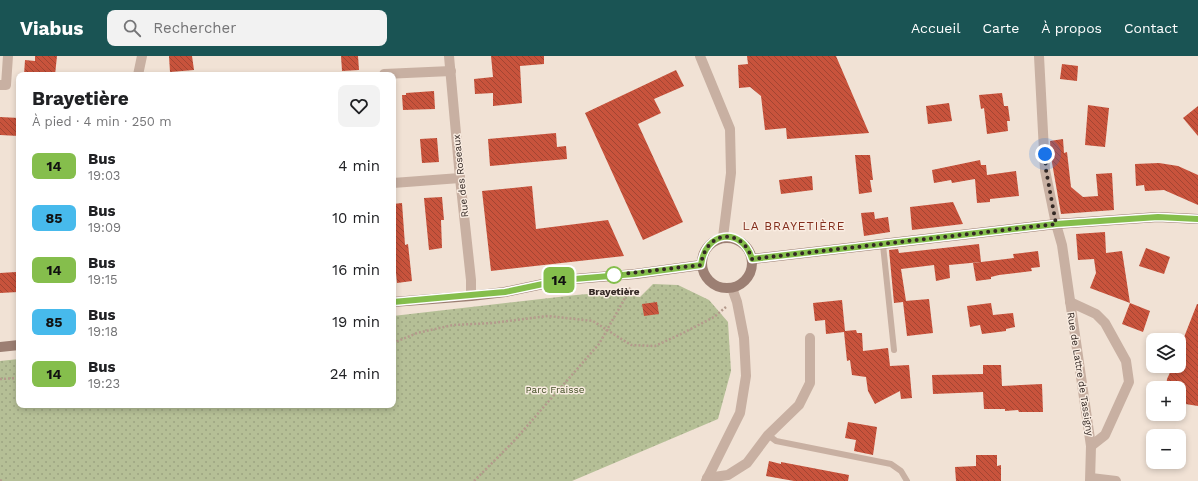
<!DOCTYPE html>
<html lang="fr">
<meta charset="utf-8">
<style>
body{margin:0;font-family:"Work Sans",sans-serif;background:#f2f2f2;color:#202124;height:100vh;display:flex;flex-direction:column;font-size:15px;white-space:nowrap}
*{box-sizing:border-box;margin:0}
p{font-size:13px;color:#757577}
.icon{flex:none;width:22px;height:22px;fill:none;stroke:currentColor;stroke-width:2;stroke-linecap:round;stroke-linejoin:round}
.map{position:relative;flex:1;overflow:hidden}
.sheet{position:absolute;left:16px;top:16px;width:380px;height:336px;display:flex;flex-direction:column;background:#fff;border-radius:8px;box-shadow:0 2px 6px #0003}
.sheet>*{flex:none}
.badge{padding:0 8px;border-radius:6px;font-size:14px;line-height:26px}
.buttons{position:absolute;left:1146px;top:277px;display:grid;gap:8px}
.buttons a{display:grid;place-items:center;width:40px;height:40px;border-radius:8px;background:#fff;box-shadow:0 2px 6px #0003;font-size:20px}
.you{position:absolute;width:20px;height:20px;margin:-10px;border:3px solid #fff;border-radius:50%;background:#1a73e8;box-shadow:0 0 0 6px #1a73e833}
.map>.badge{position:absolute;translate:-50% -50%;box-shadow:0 0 0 2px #fff}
.round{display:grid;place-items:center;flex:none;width:42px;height:42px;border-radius:8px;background:#f2f2f2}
.overview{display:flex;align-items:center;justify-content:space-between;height:68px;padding:0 16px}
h1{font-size:19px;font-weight:700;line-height:30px}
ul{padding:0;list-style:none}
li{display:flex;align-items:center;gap:12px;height:52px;padding:0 16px}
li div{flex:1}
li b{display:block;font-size:15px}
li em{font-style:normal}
li .badge{min-width:44px;font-weight:700;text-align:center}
header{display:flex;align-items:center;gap:24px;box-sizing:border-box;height:56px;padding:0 20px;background:#1a5454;color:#fff}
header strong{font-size:19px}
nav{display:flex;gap:22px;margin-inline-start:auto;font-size:14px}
.search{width:280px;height:36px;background:#f2f2f2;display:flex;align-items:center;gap:10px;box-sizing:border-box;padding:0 14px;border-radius:8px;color:#757577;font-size:15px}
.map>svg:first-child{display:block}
</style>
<header>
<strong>Viabus</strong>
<div class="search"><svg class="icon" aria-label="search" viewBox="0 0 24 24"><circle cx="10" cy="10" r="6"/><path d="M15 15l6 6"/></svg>Rechercher</div>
<nav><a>Accueil</a><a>Carte</a><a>À propos</a><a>Contact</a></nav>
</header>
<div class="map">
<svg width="1198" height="425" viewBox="0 0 1198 425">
<defs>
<pattern id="park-dots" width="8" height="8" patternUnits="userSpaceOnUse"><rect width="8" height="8" fill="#b5bf96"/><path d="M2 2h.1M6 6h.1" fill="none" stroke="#9ca481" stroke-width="1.8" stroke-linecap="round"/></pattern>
<pattern id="building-back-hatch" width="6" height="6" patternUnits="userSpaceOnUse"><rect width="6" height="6" fill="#c8533c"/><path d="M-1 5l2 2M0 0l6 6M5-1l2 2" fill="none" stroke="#a34532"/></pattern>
</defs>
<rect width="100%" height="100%" fill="#f1e2d5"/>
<!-- park -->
<polygon fill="url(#park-dots)" points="653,228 678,229 709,244 728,266 731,315 718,363 572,425 0,425 0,305 19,303 19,349 393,349 393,260 576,239 612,236 640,241"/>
<!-- building -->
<g fill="url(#building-back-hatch)">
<polygon points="35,0 57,0 55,19 24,19 25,4 35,5"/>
<polygon points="169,0 192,0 194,14 170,16"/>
<polygon points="341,0 358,0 359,14 342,15"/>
<polygon points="491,0 544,0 544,8 520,10 522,47 493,50 493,37 475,38 474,23 493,21"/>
<polygon points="747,0 836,0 869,77 787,83 786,72 765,74 761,40 750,31 739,32 738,9 748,8"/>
<polygon points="1062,8 1078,10 1077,25 1060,23"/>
<polygon points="676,14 684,30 654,43 661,57 638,68 683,166 643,184 585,57"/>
<polygon points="434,35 435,53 403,54 402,39 406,39 406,37"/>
<polygon points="1002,37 1004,50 1008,50 1010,65 1007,65 1008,75 987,78 984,52 981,53 979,39"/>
<polygon points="949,47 952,65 928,68 926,50"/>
<polygon points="1088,49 1109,52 1105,91 1085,89"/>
<polygon points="1198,50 1198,80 1183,62"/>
<polygon points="0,61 19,62 19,80 0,79"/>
<polygon points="556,77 557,91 566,90 567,103 490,110 488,83"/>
<polygon points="437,82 439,106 422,107 420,83"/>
<polygon points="1063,83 1064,97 1067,96 1071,131 1083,141 1098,140 1096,118 1112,117 1114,154 1061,158 1051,101 1050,85"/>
<polygon points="855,99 870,99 873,124 870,124 872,136 859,138"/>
<polygon points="980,104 981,109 986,109 987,119 1016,115 1019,140 990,143 990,146 977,147 975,123 952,127 951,124 934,127 932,114"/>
<polygon points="1159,107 1178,110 1198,119 1198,149 1164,134 1145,135 1144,129 1136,130 1135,108"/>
<polygon points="812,120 813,134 781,138 779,124"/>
<polygon points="532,130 536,173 608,164 624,200 491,215 482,135"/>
<polygon points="442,141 444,164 441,164 442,192 429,194 424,142"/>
<polygon points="953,146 963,168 912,174 910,151"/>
<polygon points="402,147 405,189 408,188 412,225 397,227 395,207 393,207 393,148"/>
<polygon points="874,156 875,163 888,161 890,176 864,180 861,157"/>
<polygon points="1105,176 1106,197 1122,195 1130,247 1090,232 1096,217 1094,203 1078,204 1076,178"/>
<polygon points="979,188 981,206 949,209 950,222 936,225 934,209 901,213 906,245 905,245 929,243 933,277 907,280 903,246 894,247 889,194 898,193 899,197"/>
<polygon points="1146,192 1170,201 1164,218 1139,210"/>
<polygon points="1038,195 1040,211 1031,212 1032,215 999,219 991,221 991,223 976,225 973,207 1014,202 1013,198"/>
<polygon points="16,216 18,236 0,237 0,217"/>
<polygon points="842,244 845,275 856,274 857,277 862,277 863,295 888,292 890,310 909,309 912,342 901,343 900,335 875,348 868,335 866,321 852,319 850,304 847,305 844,276 826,278 825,264 815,265 813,247"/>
<polygon points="657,246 659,258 644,260 642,248"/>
<polygon points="991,247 993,259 1013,257 1015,271 1006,273 1006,275 982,278 980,269 970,271 967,250"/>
<polygon points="1130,247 1150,255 1143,276 1122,268"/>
<polygon points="1197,248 1198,248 1198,350 1179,347 1179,332 1166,332 1167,323 1173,310 1179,310 1179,294"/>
<polygon points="983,309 1001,309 1002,330 1042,328 1043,356 1019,356 1018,354 1005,355 1005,353 984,353 983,336 933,338 932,319 983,318"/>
<polygon points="848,366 877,371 873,399 854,395 856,384 845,382"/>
<polygon points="976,399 997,399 997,410 1001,409 1001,425 956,425 955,411 976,410"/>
<polygon points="769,405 781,408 781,406 849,419 848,425 794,425 766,420"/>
</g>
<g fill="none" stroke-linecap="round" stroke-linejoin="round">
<!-- path -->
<g stroke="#b49a8c" stroke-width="2.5" stroke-dasharray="2 2" stroke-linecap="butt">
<polyline points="393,287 417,277 453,269 493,267 548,260 593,265 631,289 655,290 681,278 714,261 726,251"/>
<polyline points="0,323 19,322"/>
<polyline points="0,424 2,425"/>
<polyline points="474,425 513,386 599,288 629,235 631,230"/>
</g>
<!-- service -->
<g stroke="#c8b0a2" stroke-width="6">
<polyline points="883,189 894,294"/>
<polyline points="768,379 776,385 891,408 901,415 907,425"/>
</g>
<!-- minor -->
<g stroke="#c8b0a2" stroke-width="10">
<polyline points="449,0 460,122 471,224 471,240"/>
<polyline points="700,0 730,73 731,117 723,181"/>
<polyline points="1039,0 1045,114 1056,168 1062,189 1091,390 1090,425"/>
<polyline points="384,18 451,15"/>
<polyline points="138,19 142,0"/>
<polyline points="0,29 6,29 8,0"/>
<polyline points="393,127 460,122"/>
<polyline points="1070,246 1096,258 1105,267 1126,305 1129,326 1105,379 1091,390"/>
<polyline points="707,422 728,419 747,407 768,379 799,349 810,327 810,282"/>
<polyline points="1091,422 1116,425"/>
<polyline points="706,425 740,357 746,320 744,282 737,246 732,232"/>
</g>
<!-- secondary -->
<g stroke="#9c7f73" stroke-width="10">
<circle cx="727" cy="207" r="25"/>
<polyline points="752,203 1056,168 1158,161 1198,163"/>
<polyline points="393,246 471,240 505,236 562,224 635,218 701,209"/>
<polyline points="0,291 19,289"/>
</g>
</g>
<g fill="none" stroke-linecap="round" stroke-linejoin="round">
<!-- line casing -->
<g stroke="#fff" stroke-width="9">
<path id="line" d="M393,246L482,238L505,236L562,224L634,218L701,209C705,175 742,170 752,203L1056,168L1158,161L1198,163"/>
</g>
<!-- line -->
<use href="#line" stroke="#85be4c" stroke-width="6"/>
<!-- walk -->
<path stroke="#332824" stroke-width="4" stroke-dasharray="0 7.2" d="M614,219L701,209C705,175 742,170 752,203L1056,168L1046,114L1045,98"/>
</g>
<!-- markers -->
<circle fill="#fff" stroke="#85be4c" stroke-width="2" cx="614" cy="219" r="8"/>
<g text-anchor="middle" stroke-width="3" stroke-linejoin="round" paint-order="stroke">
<!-- street labels -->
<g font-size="10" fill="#332824" stroke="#f9ece1">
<text transform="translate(460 120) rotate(-96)" y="4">Rue des Roseaux</text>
<text transform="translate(1081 318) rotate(81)" y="4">Rue de Lattre de Tassigny</text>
</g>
<!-- stop labels -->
<g font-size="10" font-weight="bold" fill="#332824" stroke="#f9ece1">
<text x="614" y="239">Brayetière</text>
</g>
<!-- park labels -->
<g font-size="10" fill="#455128" stroke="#f9ece1">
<text x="555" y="337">Parc Fraisse</text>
</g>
<!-- quarter labels -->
<g font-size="12" letter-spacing="1" fill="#832d1c" stroke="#f9ece1">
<text x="794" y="174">LA BRAYETIÈRE</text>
</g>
</g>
</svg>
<div class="buttons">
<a><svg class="icon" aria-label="layers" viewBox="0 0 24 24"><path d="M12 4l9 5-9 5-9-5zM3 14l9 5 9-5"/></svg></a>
<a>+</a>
<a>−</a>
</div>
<div class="you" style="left:1045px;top:98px"></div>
<b class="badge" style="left:559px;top:224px;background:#85be4c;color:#111">14</b>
<section class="sheet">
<div class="overview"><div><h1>Brayetière</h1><p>À pied · 4 min · 250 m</p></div><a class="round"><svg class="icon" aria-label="heart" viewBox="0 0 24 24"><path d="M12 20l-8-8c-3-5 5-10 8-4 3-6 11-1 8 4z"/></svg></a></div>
<ul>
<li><span class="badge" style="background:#85be4c;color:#111">14</span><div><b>Bus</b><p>19:03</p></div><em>4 min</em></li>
<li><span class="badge" style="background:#47baec;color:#111">85</span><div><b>Bus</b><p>19:09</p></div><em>10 min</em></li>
<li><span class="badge" style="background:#85be4c;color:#111">14</span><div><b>Bus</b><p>19:15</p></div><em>16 min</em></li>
<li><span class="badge" style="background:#47baec;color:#111">85</span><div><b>Bus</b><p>19:18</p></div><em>19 min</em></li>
<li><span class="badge" style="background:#85be4c;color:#111">14</span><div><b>Bus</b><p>19:23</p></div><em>24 min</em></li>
</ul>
</section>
</div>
